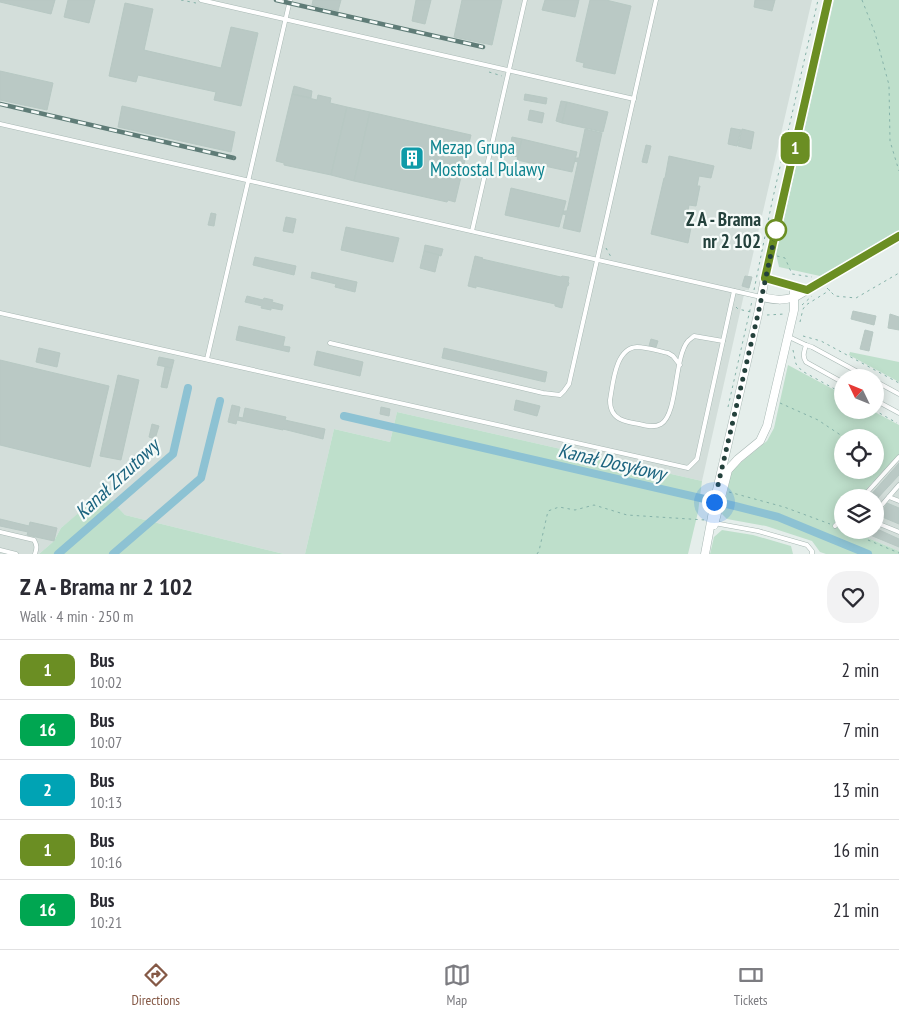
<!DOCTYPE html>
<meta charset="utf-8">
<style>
body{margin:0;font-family:"PT Sans Narrow",sans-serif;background:#f2f2f3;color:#2b2b33;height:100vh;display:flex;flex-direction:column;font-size:19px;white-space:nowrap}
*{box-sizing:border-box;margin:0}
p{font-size:16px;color:#7c7c81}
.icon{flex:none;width:28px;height:28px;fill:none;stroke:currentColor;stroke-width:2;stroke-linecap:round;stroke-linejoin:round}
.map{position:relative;height:554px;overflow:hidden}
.details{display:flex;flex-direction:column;background:#fff;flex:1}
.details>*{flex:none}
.badge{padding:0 10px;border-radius:8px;font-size:18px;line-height:32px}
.needle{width:32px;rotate:313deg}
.fabs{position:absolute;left:834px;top:369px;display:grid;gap:10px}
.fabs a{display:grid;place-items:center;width:50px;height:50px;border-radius:50%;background:#fff;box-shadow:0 2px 12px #0003;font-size:25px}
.you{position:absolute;width:25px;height:25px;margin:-12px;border:4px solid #fff;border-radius:50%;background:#1a73e8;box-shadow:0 0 0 8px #1a73e833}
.map>.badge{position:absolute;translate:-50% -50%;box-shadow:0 0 0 2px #fff}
.round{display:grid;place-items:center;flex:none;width:52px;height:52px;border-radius:20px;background:#f2f2f3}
.head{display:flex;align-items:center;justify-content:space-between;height:85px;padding:0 20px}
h1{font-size:24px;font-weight:800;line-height:38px}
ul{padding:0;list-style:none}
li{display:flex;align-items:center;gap:15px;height:60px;padding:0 20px;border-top:1px solid #e1e1e2}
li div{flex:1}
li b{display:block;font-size:19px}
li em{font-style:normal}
li .badge{min-width:55px;font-weight:700;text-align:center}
.tabs{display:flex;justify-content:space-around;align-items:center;height:70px;border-top:1px solid #e1e1e2;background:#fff;font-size:14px;color:#7c7c81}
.tabs a{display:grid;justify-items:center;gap:2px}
.tabs .active{color:#855946}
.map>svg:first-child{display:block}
</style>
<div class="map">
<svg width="899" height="554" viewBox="0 0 899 554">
<rect width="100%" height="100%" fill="#e5eeeb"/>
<!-- built -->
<g fill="#d3deda">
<polygon points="0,0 812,0 748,276 752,277 749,290 745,290 702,481 397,412 390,442 334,429 305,554 284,554 125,515 103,493 61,528 54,541 39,554 0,554"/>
<polygon points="899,454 899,551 849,530 875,530 875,498 859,497"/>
</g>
<!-- green -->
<g fill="#bedfcb" fill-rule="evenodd">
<polygon points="834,0 899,0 899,230 820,276 779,267 776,254"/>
<polygon points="850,352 899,362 899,382 849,355"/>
<path d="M788,365L842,394V410H871L899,425V454L859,497L842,498V516L835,524L842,527V530H849L899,551V554H826L820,552L812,541L766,526L727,519L722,514L728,489V479L733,469L767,441L774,428ZM842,438H875V470H842Z"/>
<polygon points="397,412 702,481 698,512 688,554 305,554 334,429 390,442"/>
<polygon points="103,492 125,515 284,554 39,554 54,541 61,528"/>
<polygon points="722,530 753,535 791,546 793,554 710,554 714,537"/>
</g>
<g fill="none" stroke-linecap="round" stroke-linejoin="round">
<!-- canal -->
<g stroke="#8dc2d3" stroke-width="8">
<polyline points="344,416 735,506 778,517 868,554"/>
<polyline points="58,554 173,454 188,388"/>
<polyline points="113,554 201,478 220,401"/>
</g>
</g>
<!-- building -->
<g fill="#bac9c5" stroke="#b7c8c3">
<polygon points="0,0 55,0 51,14 0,2"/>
<polygon points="68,0 95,0 89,23 64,17"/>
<polygon points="313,0 341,0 338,11 312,5"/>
<polygon points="416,0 431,0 425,24 412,21"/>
<polygon points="462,0 502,0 492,45 454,37"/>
<polygon points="545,0 579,0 575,17 542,10"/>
<polygon points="590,0 606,0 631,6 615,74 583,67 584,63 576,61"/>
<polygon points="755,0 775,0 772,11 754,7"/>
<polygon points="125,3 153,9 144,50 221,68 231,27 258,33 241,106 214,100 216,92 138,75 136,82 109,76"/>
<polygon points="0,71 53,83 47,110 0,100"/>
<polygon points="294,86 312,91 311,98 292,94"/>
<polygon points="292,94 317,100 318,95 331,98 330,103 347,107 331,175 284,165 284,163 276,161"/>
<polygon points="525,94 547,98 546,104 524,100"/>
<polygon points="561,101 567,102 562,123 556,121"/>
<polygon points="567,102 608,112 603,132 562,123"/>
<polygon points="122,106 235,132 231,152 118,127"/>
<polygon points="347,107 370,112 354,181 331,175"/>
<polygon points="530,110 544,113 542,123 528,120"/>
<polygon points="370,112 471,135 455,202 448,200 447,202 354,181"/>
<polygon points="731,128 741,130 737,146 728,144"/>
<polygon points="585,129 602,133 580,232 563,228 566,215 563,214 563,211 567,211 578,162 574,161 575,158 579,158"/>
<polygon points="742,129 754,132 751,149 738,146"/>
<polygon points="512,137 522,139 518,157 508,155"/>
<polygon points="522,139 577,152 572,172 517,160"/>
<polygon points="646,145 651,146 647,163 642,162"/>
<polygon points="669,156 714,166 711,178 699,176 697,186 700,186 696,206 689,205 688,211 694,212 688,243 651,234 664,178 665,178"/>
<polygon points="511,188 566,201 559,227 505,215"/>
<polygon points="211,213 216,214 214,226 208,225"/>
<polygon points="286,217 296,219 293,233 283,231"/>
<polygon points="346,227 399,238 393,262 341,250"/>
<polygon points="425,245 443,249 441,256 424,251"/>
<polygon points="424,251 439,255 435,272 420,268"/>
<polygon points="475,256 483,258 482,259 561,277 562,276 569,277 568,282 569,283 568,286 567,286 562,308 555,306 555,304 476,286 476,288 468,286"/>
<polygon points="255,257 296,266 294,275 253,265"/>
<polygon points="312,272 357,282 355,292 335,287 336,284 311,278"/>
<polygon points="745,276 752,277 749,288 742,286"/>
<polygon points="247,296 263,300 264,298 273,300 272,302 283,305 282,310 271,308 271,310 261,308 262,306 245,302"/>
<polygon points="853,311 876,316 874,325 851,319"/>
<polygon points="890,314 899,317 899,330 888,328"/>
<polygon points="239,326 285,337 283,346 290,347 289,352 236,340"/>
<polygon points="865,330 873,332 869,351 860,349"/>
<polygon points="651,339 658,341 656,347 649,346"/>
<polygon points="39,348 60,353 57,367 36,362"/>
<polygon points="444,348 547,372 545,382 442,358"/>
<polygon points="317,351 363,362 360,376 314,365"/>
<polygon points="159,357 174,360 172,368 157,365"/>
<polygon points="0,360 109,386 90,467 0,445"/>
<polygon points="165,367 172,368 167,388 161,387"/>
<polygon points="118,375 139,380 121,460 100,456"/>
<polygon points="516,400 540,406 537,416 514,410"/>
<polygon points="232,405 240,407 238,417 243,418 245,408 286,417 285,420 325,429 323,439 283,429 283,430 237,420 236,424 228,422"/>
<polygon points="381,407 390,409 389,416 380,414"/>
<polygon points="152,424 159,426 155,439 149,437"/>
<polygon points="899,463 899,475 875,501 875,498 868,498"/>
<polygon points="887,503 899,508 899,524 880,516"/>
<polygon points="0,519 29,526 30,522 57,528 54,541 27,535 28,532 0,526"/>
<polygon points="875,528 899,539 899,547 863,532 864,530 875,530"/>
</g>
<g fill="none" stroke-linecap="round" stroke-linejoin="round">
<!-- lane casing -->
<g stroke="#a7b7b3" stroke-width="5">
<g id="lane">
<polyline points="201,0 634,99"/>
<polyline points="0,124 761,297"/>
<polyline points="472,231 525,0"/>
<polyline points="0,313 688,468 697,459 734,291"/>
<polyline points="787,336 806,345 812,347 869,378"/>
<polyline points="330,343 543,393 560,395 564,391 569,384 656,0"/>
<path d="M806,345C804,352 802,356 806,362L842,382"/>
<polyline points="207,359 290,0"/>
<path d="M680,365L673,356L668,353C658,351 647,347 637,347C615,348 613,384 610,400C610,408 612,415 620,419C626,422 633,423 639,424C646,426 654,428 661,424C678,414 674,357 688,341C689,340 693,337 694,336L723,341"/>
<polyline points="875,381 899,394"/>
<polyline points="875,400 899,413"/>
<polyline points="889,497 899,501"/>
<polyline points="862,498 899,457"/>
<polyline points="875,513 899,485"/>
<polyline points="875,518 877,523 899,532"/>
<polyline points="714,523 758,531 807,545 812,551 812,554"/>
<polyline points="835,526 842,519"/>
<path d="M0,532L34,540C37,545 37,548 35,554"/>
<polyline points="0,550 16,554"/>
</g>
</g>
<!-- street casing -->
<g stroke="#a7b7b3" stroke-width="9">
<g id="street">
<polyline points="765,278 807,290"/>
<path d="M762,297C774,300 783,301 795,297L899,236"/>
<polyline points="714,525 728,470 738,459 760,441 767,426 794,310 794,286"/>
<polyline points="705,554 717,490 758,314 765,278 828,0"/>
</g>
</g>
<!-- path -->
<g stroke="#85b2a9" stroke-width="1" stroke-dasharray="2.5 4" stroke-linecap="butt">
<polyline points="181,0 196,3"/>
<polyline points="862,0 875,33 889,85 890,141 899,171"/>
<polyline points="489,72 502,76"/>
<polyline points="606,248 611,257"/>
<polyline points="777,256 785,258 792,274 812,277"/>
<polyline points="827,288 835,296 856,298 899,273"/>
<polyline points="754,290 772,202 818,0"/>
<polyline points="802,305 812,296"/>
<polyline points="736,307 738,309 751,312"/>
<polyline points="767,315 785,314"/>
<polyline points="800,322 803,309 806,305 830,290"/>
<polyline points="803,336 821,341 899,383"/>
<polyline points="793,350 796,364 802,371 842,393"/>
<polyline points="780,403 818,420 845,438"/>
<polyline points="728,407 752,301"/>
<polyline points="874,410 897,423"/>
<polyline points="869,470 874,475"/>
<polyline points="729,492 784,507 830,524"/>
<polyline points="844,530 899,553"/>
<polyline points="856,534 861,530"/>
<polyline points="537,554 539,551 548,511 559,507 575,510 594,505 627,515 705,520"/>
</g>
<!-- lane -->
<use href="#lane" stroke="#fff" stroke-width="4"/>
<!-- street -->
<use href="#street" stroke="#fff" stroke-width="8"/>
<!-- rail casing -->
<g stroke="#5f7c77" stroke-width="4.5">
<g id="rail">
<polyline points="276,0 483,47"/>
<polyline points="0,104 234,158"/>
</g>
</g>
<!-- rail -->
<use href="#rail" stroke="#f6fbf9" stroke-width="2.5" stroke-dasharray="8" stroke-linecap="butt"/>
</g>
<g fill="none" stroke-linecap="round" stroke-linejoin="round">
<!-- line casing -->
<g stroke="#fff" stroke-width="11">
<polyline id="line" points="828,0 765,278 807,290 899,236"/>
</g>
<!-- line -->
<use href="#line" stroke="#6b8e23" stroke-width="8"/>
<!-- walk -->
<polyline stroke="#24413c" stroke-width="5" stroke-dasharray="0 9" points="714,502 758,314 776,230"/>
</g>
<!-- icons -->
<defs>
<g id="building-square" transform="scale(1.25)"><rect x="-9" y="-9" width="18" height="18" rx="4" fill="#0f9aa8" stroke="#f6fbf9"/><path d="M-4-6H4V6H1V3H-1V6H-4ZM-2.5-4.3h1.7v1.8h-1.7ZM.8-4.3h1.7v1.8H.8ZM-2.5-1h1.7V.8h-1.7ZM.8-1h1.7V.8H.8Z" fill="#fff"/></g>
</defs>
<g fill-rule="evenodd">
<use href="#building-square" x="412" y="158"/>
</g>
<!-- markers -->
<circle fill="#fff" stroke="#6b8e23" stroke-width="2.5" cx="776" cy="230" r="10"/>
<g text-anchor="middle" stroke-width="4.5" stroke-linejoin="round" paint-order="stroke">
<!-- culture labels -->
<g font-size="19" fill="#0d838f" stroke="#f6fbf9" text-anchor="start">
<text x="430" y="154">Mezap Grupa<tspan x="430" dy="22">Mostostal Pulawy</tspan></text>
</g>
<!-- stop labels -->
<g font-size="19" font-weight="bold" fill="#24413c" stroke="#f6fbf9" text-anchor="end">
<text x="761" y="226">Z A - Brama<tspan x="761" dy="22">nr 2 102</tspan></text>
</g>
<!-- water labels -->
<g font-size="20" font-style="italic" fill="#1c647f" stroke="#f6fbf9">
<text transform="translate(612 462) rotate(13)" y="7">Kanał Dosyłowy</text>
<text transform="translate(117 479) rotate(-43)" y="7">Kanał Zrzutowy</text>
</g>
</g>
</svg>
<div class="fabs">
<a><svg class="needle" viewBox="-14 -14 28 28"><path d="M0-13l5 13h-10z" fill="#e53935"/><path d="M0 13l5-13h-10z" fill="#7c7c81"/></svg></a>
<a><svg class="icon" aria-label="locate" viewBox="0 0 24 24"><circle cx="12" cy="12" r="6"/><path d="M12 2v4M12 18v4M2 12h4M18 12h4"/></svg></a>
<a><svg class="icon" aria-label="layers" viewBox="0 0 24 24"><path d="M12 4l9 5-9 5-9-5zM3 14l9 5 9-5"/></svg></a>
</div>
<div class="you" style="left:714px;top:502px"></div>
<b class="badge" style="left:795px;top:148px;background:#6b8e23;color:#fff">1</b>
</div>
<section class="details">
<div class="head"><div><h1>Z A - Brama nr 2 102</h1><p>Walk · 4 min · 250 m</p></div><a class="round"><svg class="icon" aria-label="heart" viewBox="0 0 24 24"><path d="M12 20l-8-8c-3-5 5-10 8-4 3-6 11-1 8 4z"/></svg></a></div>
<ul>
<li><span class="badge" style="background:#6b8e23;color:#fff">1</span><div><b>Bus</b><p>10:02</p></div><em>2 min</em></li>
<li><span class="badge" style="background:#00a651;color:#fff">16</span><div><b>Bus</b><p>10:07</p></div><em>7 min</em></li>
<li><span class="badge" style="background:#00a3b4;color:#fff">2</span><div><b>Bus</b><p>10:13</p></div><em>13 min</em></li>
<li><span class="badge" style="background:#6b8e23;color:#fff">1</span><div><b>Bus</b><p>10:16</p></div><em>16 min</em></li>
<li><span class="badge" style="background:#00a651;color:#fff">16</span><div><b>Bus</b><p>10:21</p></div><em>21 min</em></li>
</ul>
</section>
<nav class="tabs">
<a class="active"><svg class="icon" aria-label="directions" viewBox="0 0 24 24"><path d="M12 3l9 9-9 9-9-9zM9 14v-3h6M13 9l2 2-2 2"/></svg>Directions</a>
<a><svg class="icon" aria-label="map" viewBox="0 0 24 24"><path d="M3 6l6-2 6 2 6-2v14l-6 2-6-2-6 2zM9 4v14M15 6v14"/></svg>Map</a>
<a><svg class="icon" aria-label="tickets" viewBox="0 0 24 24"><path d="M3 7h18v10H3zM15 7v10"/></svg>Tickets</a>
</nav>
